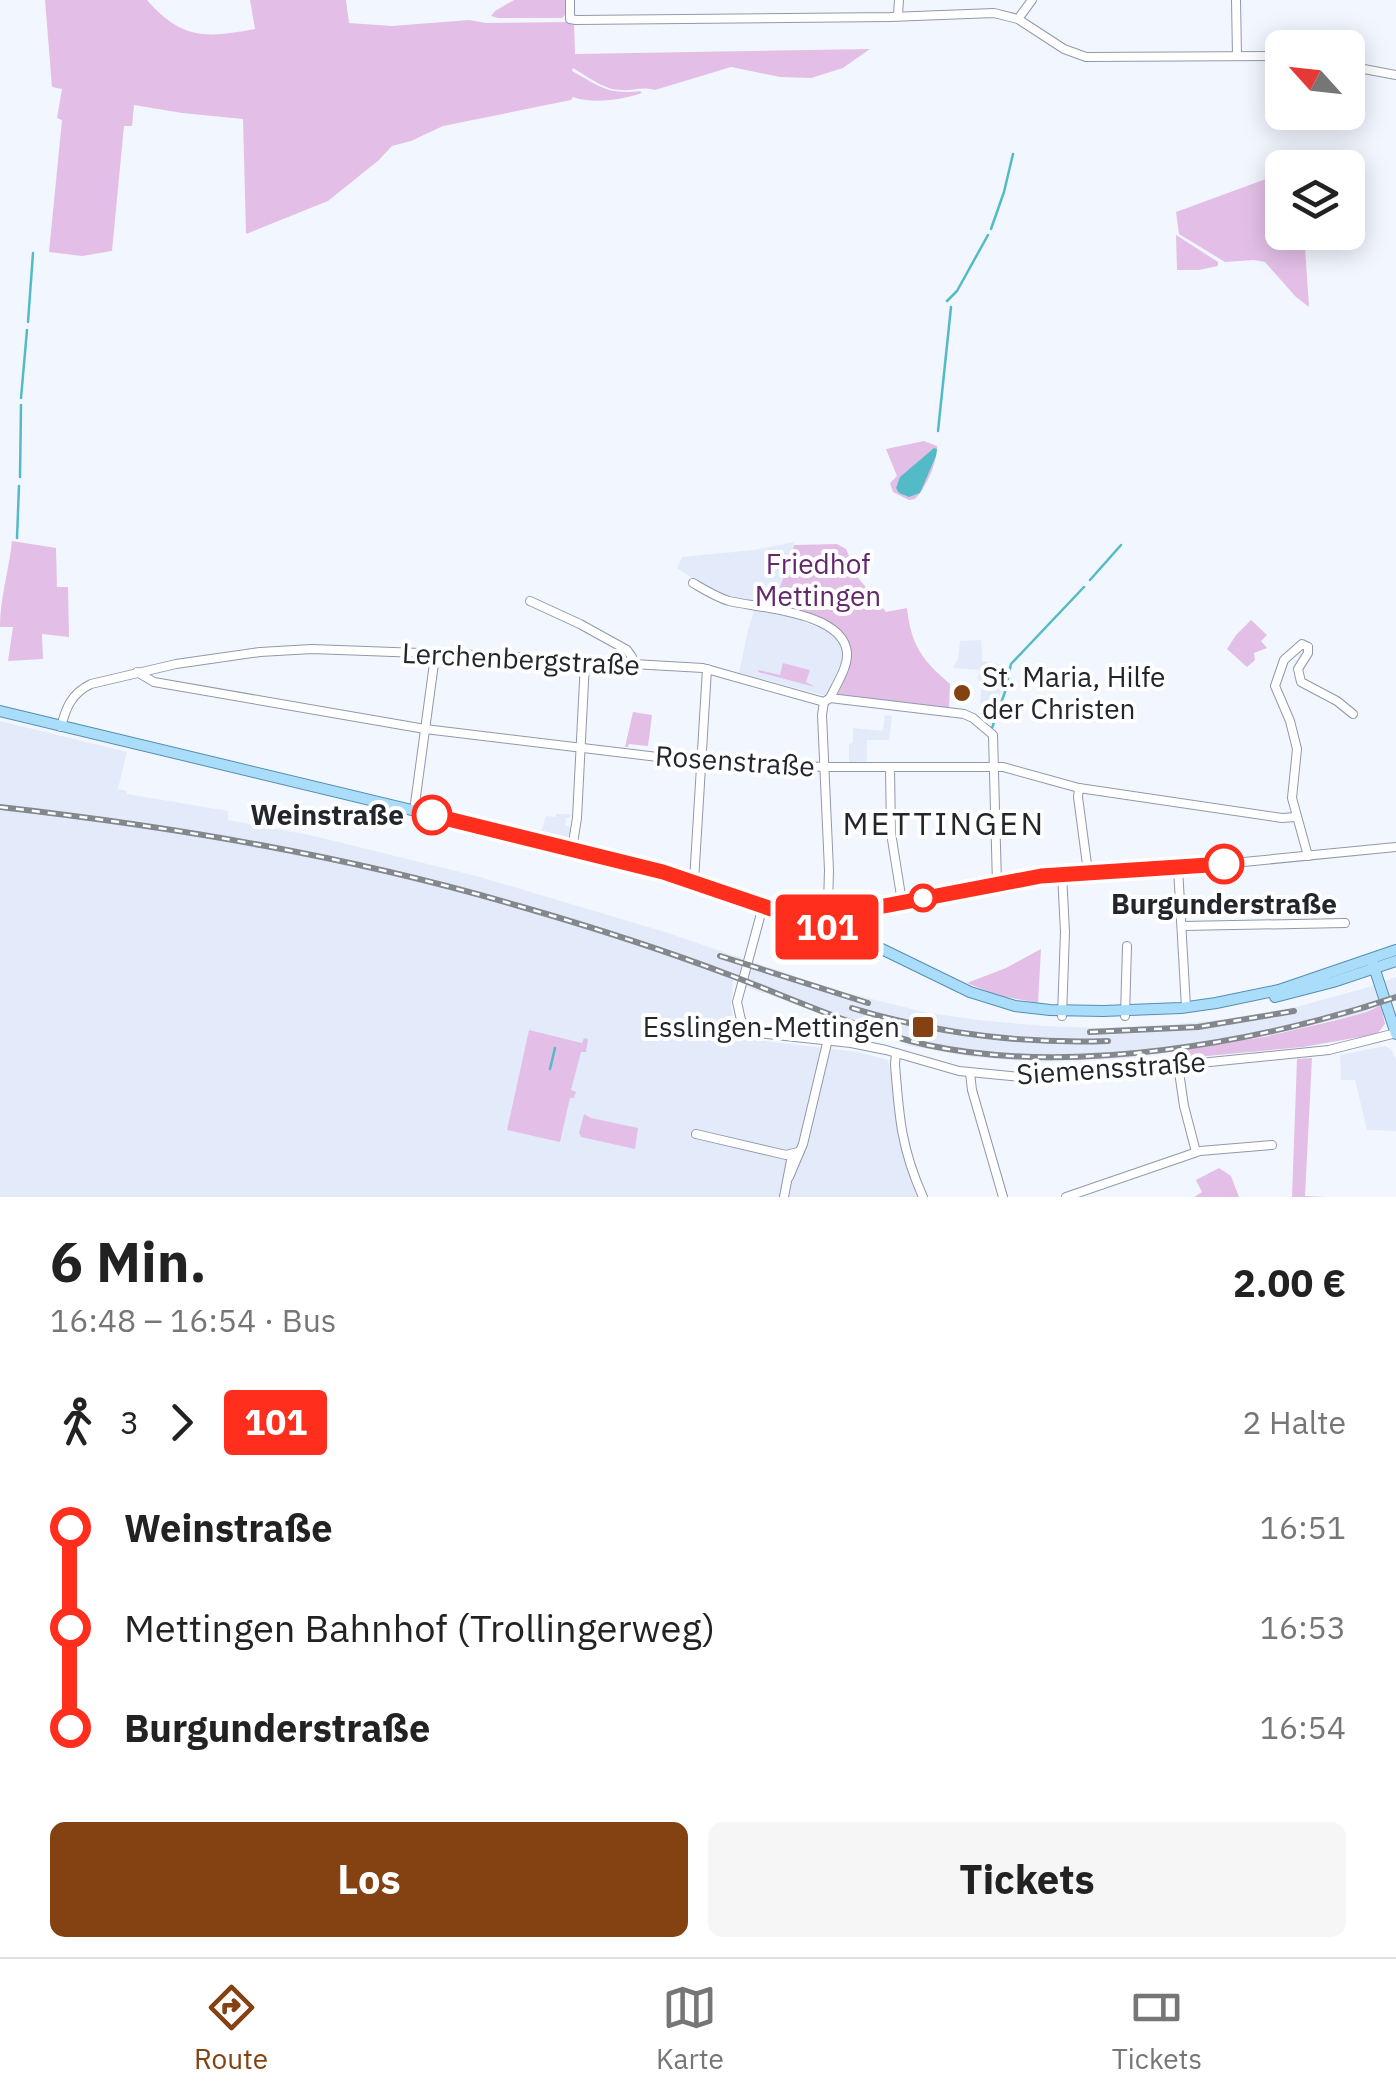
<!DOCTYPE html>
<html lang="de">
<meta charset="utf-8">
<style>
body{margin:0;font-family:"IBM Plex Sans",sans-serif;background:#f6f6f6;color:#222;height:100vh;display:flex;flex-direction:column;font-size:38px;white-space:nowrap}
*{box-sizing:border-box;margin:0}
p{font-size:32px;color:#767676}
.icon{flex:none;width:55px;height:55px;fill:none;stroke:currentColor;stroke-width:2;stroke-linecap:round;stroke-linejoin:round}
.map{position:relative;height:1197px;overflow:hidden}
.sheet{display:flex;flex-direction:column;background:#fff;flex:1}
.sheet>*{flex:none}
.badge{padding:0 20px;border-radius:8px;font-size:35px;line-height:65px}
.needle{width:65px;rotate:297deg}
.fabs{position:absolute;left:1265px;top:30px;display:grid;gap:20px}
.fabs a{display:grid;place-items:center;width:100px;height:100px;border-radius:15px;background:#fff;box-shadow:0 5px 25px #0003;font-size:50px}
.map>.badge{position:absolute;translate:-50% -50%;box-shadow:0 0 0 5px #fff}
.legs{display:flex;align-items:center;gap:15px;height:110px;padding:0 50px;font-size:32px}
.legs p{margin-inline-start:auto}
.overview{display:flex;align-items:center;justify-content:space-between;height:170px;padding:0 50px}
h1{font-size:55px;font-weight:700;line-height:75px}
.cta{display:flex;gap:20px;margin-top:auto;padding:20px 50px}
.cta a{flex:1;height:115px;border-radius:15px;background:#844112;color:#fff;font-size:40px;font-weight:700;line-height:115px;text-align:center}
.cta a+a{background:#f6f6f6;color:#222}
ul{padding:0 50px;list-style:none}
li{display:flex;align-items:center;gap:35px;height:100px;font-size:38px}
li i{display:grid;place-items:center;width:15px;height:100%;margin:0 12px;background:currentColor}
li i::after{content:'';width:25px;height:25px;margin:-12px;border:8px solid;border-radius:50%;background:#fff}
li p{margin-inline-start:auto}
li:first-child i{background:linear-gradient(#0000 50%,currentColor 0)}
li:last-child i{background:linear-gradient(currentColor 50%,#0000 0)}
.dock{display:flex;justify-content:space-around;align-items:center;height:140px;border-top:2px solid #e0e0e0;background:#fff;font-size:28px;color:#767676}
.dock a{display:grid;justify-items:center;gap:5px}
.dock .on{color:#844112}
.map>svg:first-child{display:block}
</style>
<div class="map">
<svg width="1396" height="1197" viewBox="0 0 1396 1197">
<rect width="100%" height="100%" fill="#f2f6fe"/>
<!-- built -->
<g fill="#e3ebfa">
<polygon points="794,542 778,592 782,594 778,606 722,595 705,587 677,568 682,557 754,550"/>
<polygon points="754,611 792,617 831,633 840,644 843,657 827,694 822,695 739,673 748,630"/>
<polygon points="981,640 982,661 1009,666 1007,676 996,706 980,704 982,681 978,680 979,670 953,668 958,658 960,641"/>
<polygon points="885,715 892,716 889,740 867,740 867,761 849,762 849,744 853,743 853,728 883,731"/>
<polygon points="0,721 127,752 118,789 127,791 127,794 228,811 228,820 314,836 480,877 665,932 835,990 924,1012 978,1020 1044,1026 1102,1028 1167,1025 1229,1019 1296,1007 1369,987 1396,977 1396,1000 1376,1006 1365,1013 1235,1042 1132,1058 1036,1062 973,1057 910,1046 766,993 761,993 733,980 731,1008 738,1038 858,1052 888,1060 893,1080 901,1147 919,1197 0,1197"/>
<polygon points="556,814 571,814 571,817 566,818 565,825 570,827 570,834 566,838 541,832 546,816 556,817"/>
<polygon points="1385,1046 1391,1049 1396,1059 1396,1131 1367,1130 1355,1080 1341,1080 1340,1055"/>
</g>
<!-- green -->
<g fill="#e3bfe7">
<path d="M45,0H147C182,40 206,38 255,29L250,0H346L349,23L392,26L469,20L486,23L574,22L575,54L870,49L843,68L811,78L780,77L731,67L655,90C641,86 634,91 621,90C604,90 587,76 573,68L572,71C599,86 608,95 640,91L642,93C622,100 593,104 573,97L571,100L443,126L411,141L392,146L379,160L328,201L246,234L243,119L182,113L134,105L132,126H124L112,251L82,256L49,252L62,120L57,118L62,89L52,87Z"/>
<polygon points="514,0 567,0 566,14 562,18 498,18 491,16 495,11"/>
<polygon points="1282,173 1282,232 1304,233 1309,307 1296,297 1265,262 1254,260 1225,262 1179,234 1176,212"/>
<polygon points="1176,235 1218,262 1218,266 1199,270 1177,270"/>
<path d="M924,441L937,446C937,463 927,486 915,499L909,500L893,492L890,483L897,476L886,449Z"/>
<path d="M12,541L56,548L57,587H68L69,637L42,634L43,659L8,661L13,627H0C0,598 9,570 12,541Z"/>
<path d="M837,544L846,549L853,565L850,568L886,612L907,608C911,645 922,660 950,684L949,709L837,696C849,668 862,646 831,624C818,614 800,614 787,602V596L778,593L794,545Z"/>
<polygon points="1251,620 1267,635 1261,641 1267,648 1254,653 1255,660 1247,667 1227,649 1236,635"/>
<polygon points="783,663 810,670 806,682 815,687 758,672 759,670 780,675"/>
<polygon points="633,712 652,715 648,746 629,744 628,747 625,747"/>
<polygon points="1041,949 1038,1003 996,995 967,983 1006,968"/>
<polygon points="1381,1005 1385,1024 1377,1034 1303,1047 1185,1058 1183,1053 1190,1048 1264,1037 1337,1020 1367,1012"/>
<polygon points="529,1030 582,1043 584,1038 588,1039 586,1052 581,1052 571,1090 576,1092 574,1098 570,1098 560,1142 507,1130"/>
<polygon points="1312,1058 1305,1196 1326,1197 1292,1197 1297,1059"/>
<polygon points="584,1114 591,1118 638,1128 635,1149 581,1137 579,1133"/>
<polygon points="1219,1168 1231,1176 1239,1197 1194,1197 1202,1192 1196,1180"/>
</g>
<!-- water -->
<polygon fill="#53bbc7" points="934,448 937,449 936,456 920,493 909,497 899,493 896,488 900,477"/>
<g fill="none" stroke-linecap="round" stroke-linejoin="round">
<!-- stream -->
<g stroke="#53bbc7" stroke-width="2.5">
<polyline points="991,229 1004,192 1013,154"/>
<polyline points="947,301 957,291 988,235"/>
<polyline points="28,322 33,253"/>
<polyline points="21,398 27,330"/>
<polyline points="938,431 951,307"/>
<polyline points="20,477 21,405"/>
<polyline points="17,538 19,486"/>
<polyline points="1090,580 1121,545"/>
<polyline points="992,728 1005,692 1011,664 1084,587"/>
<polyline points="550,1069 555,1048"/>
</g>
<!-- minor casing -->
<g stroke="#9099ab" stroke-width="10">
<g id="minor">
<polyline points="570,0 570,19 576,20 890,17 994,13 1018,19 1064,49 1086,57 1282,56"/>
<polyline points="1236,0 1237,56"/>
<polyline points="898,15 899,0"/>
<polyline points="1018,19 1032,0"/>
<polyline points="1348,66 1396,75"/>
<path d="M693,583C705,590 716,597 729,601C759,608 844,612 847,653C848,667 836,685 830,698"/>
<polyline points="530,601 580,624 627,650 632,657 632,665"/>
<polyline points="1308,647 1302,644 1284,660 1275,686 1290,721 1297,749 1292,798 1308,856"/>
<polyline points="1308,647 1308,653 1298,669 1301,682 1337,701 1353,714"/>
<polyline points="137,672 154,682 425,729 691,761 825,767 1003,767 1079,788 1282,818 1296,817"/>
<polyline points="824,702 830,698 964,714 973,718 993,735 997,884"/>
<path d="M61,727C66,707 72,693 91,684L176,664L260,652L312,649L420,653L435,656L440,653L703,668L824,702"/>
<polyline points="890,767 891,833 902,902"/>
<polyline points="1079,788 1078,797 1088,872"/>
<polyline points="414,811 435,656"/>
<polyline points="572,849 577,818 585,662"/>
<polyline points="1178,868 1186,1007"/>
<polyline points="1062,874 1065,932 1062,1016"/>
<polyline points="694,881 707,669"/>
<polyline points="763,906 737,1002 741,1020 747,1027 757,1033 851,1043 886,1050 959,1071 1020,1077 1170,1066 1329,1050 1396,1033"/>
<polyline points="821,925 828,905 829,870 822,715 824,702"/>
<polyline points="1183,926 1345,923"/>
<polyline points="839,931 848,919 863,910 1041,876 1192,867 1396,847"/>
<polyline points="1125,1016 1127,946"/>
<path d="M896,1053L895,1064C899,1116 901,1148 923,1197"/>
<polyline points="1178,1065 1184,1106 1196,1152"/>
<polyline points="970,1073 972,1090 1003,1197"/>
<polyline points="696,1134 786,1155 798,1152"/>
<polyline points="789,1177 803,1144 828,1039"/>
<polyline points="784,1197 792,1155"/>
<polyline points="1066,1197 1200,1151 1272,1145"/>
</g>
</g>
<!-- major casing -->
<g stroke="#568eb0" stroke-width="12">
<g id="major">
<polyline points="0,711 553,844 683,878 857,937 970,992 1015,1006 1050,1010 1103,1011 1181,1008 1216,1003 1279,990 1396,950"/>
<polyline points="1373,964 1396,1034"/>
<polyline points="1275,997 1333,982 1396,961"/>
</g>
</g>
<!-- minor -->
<use href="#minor" stroke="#fff" stroke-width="8"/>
<!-- major -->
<use href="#major" stroke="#aaddfa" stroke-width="10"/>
<!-- rail casing -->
<g stroke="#83878e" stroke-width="6">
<g id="rail">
<path d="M0,807C176,827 349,856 519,906C592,927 664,950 735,977C798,1001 861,1030 927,1045C1071,1076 1258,1043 1396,997"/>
<polyline points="720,956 868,1003"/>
<path d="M852,1008C934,1033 1022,1044 1108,1041"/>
<polyline points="1090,1032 1198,1027 1294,1011"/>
</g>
</g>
<!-- rail -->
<use href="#rail" stroke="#fff" stroke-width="2.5" stroke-dasharray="8" stroke-linecap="butt"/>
</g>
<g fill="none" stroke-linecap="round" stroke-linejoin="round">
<!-- line-1 casing -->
<g stroke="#fff" stroke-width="22">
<polyline id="line-1" points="432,815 663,872 839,932 846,921 863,910 1041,876 1224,864"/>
</g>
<!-- line-1 -->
<use href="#line-1" stroke="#ff2e1d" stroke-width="15"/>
</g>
<!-- markers -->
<g fill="#844112" stroke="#fff" stroke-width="4">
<circle cx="962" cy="693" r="10"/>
<rect x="911" y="1015" width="24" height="24" rx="5"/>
</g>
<g fill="#fff" stroke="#ff2e1d" stroke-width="5">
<circle cx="432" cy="815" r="18"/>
<circle cx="1224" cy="864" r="18"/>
<circle cx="923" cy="898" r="12"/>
</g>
<g text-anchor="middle" stroke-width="8" stroke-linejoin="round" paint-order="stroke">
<!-- park labels -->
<g font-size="28" fill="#63276b" stroke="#fff">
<text x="818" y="574">Friedhof<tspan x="818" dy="32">Mettingen</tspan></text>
</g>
<!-- street labels -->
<g font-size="28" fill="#23262d" stroke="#fff">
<text transform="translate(521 659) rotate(3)" y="10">Lerchenbergstraße</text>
<text transform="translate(735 761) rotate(4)" y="10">Rosenstraße</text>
<text transform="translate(1111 1068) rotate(-4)" y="10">Siemensstraße</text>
</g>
<!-- poi labels -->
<g font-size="28" fill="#23262d" stroke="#fff" text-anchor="start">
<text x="982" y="687">St. Maria, Hilfe<tspan x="982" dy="32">der Christen</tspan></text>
<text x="900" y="1037" text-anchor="end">Esslingen-Mettingen</text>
</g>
<!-- stop labels -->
<g font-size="28" font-weight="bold" fill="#23262d" stroke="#fff" text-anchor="end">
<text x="404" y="825">Weinstraße</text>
<text x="1224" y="914" text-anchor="middle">Burgunderstraße</text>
</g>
<!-- quarter labels -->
<g font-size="32" letter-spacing="2.5" fill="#23262d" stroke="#fff">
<text x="944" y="835">METTINGEN</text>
</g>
</g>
</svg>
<div class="fabs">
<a><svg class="needle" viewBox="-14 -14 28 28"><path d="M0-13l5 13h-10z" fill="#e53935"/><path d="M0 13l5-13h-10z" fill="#767676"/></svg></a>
<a><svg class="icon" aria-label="layers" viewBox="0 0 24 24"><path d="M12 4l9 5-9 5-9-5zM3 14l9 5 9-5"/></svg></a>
</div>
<b class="badge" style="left:827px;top:927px;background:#ff2e1d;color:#fff">101</b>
</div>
<section class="sheet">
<div class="overview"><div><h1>6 Min.</h1><p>16:48 – 16:54 · Bus</p></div><b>2.00 €</b></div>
<div class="legs"><svg class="icon" aria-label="walk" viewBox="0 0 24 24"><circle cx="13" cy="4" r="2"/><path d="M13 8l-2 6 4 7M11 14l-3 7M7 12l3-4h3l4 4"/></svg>3<svg class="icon" aria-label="forward" viewBox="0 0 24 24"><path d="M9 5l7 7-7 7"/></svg><b class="badge" style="background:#ff2e1d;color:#fff">101</b><p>2 Halte</p></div>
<ul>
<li><i style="color:#ff2e1d"></i><b>Weinstraße</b><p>16:51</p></li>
<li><i style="color:#ff2e1d"></i><span>Mettingen Bahnhof (Trollingerweg)</span><p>16:53</p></li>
<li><i style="color:#ff2e1d"></i><b>Burgunderstraße</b><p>16:54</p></li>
</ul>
<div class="cta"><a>Los</a><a>Tickets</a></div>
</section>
<nav class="dock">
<a class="on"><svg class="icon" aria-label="directions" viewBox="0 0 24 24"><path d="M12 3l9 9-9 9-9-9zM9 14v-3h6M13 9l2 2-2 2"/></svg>Route</a>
<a><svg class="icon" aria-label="map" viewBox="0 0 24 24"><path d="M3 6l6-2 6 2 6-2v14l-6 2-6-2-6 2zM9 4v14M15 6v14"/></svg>Karte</a>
<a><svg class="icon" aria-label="tickets" viewBox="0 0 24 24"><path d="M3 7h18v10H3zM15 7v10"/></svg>Tickets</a>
</nav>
